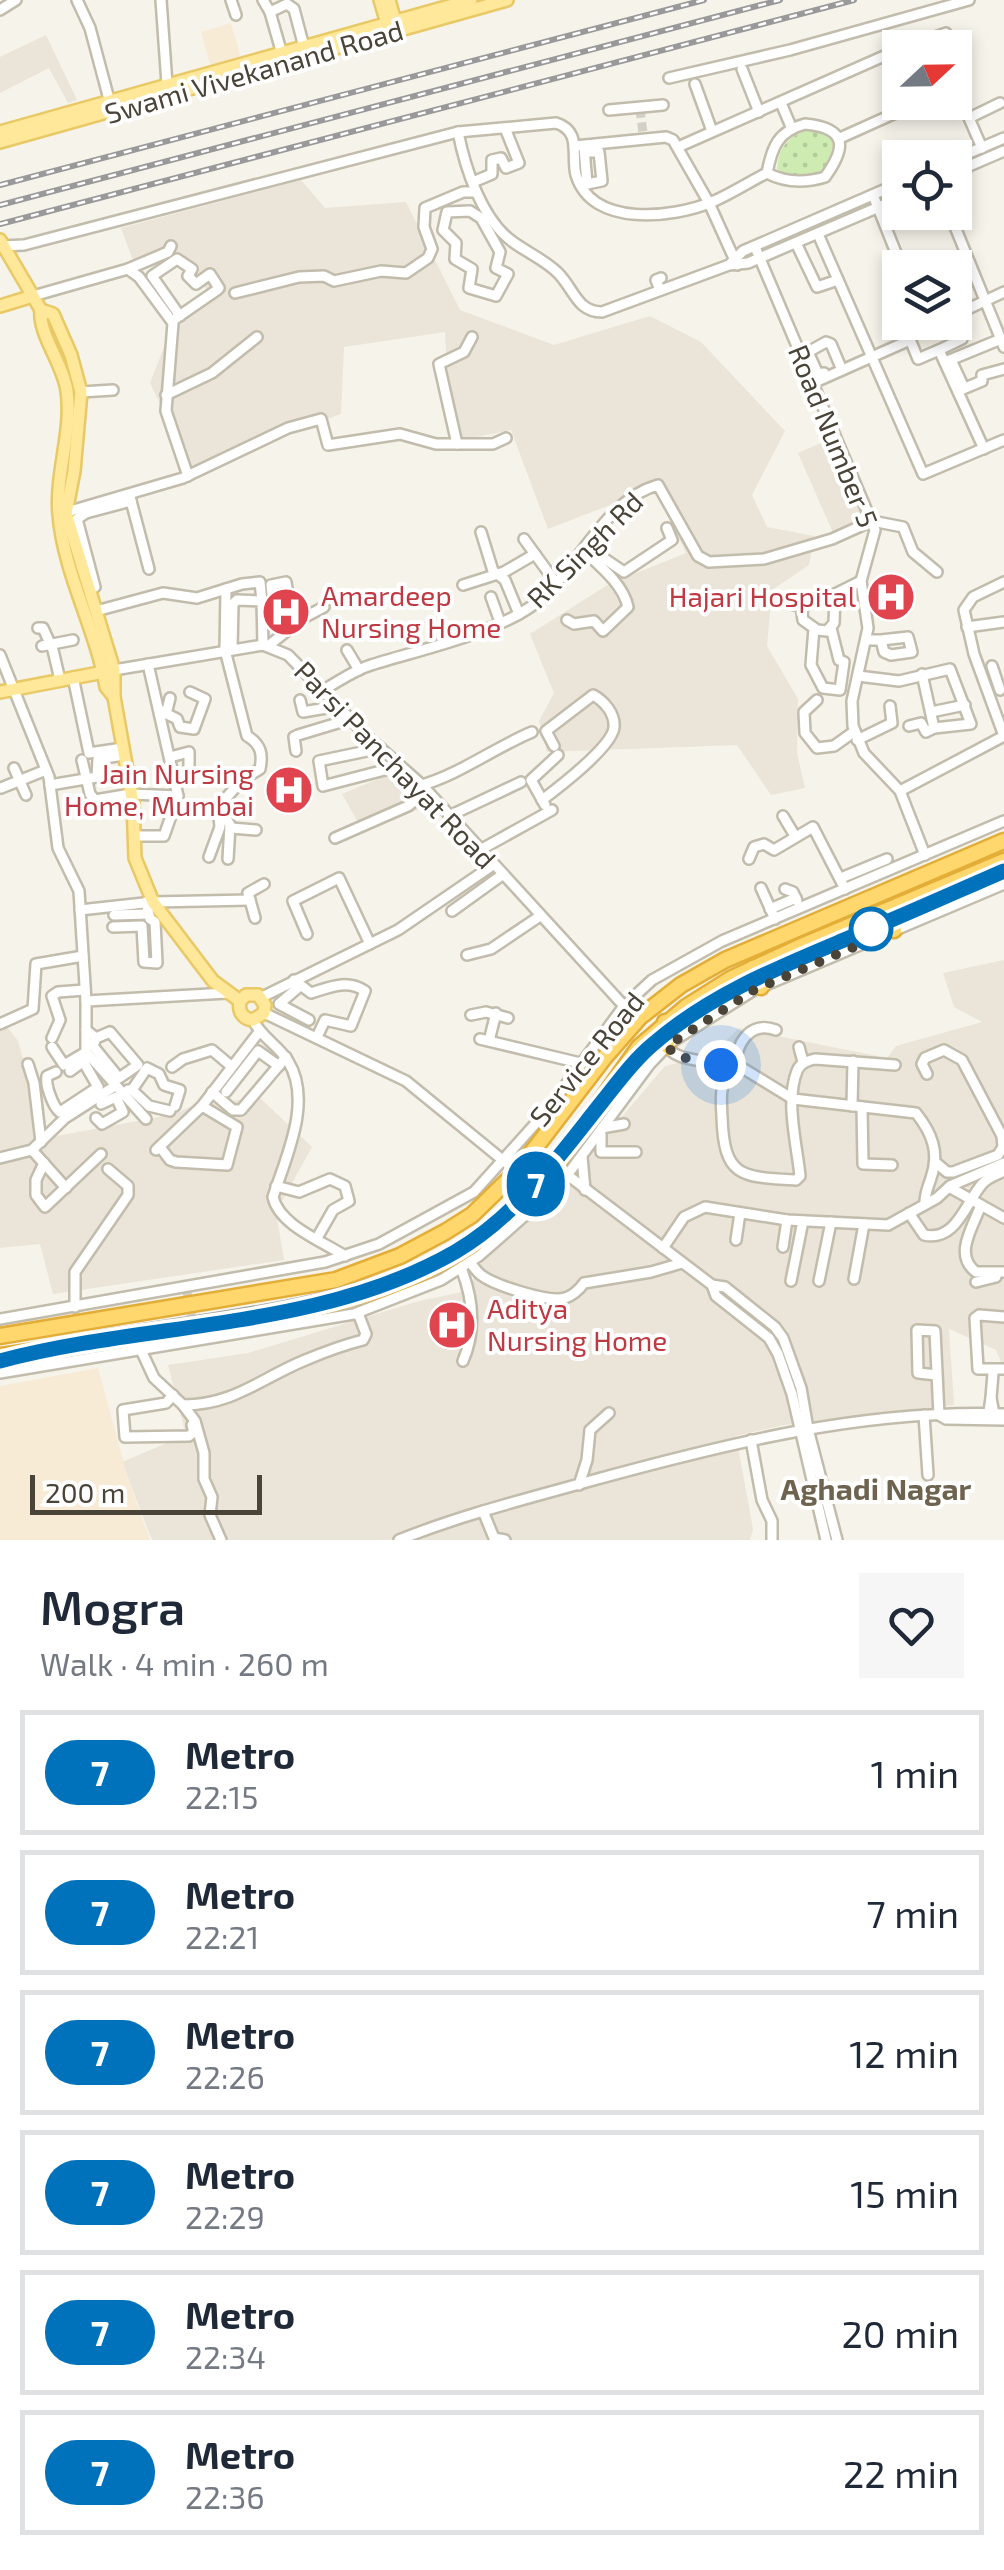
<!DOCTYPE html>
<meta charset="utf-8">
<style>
body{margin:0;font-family:"Exo 2",sans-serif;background:#f6f6f7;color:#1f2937;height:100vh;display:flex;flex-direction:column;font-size:38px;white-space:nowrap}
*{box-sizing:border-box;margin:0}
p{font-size:32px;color:#747a83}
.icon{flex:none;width:55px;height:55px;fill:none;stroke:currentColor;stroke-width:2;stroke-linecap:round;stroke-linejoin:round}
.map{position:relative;height:1540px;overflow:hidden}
.drawer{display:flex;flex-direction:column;background:#fff;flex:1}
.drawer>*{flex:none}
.badge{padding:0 20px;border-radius:32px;font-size:35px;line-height:65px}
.needle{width:65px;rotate:68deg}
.controls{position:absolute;left:882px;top:30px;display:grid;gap:20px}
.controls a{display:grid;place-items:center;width:90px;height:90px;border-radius:0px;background:#fff;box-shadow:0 5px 15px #0003;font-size:50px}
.scale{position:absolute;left:30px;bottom:25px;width:232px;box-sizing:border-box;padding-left:10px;border:5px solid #4a4438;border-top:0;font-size:28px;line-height:35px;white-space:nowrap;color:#4a4438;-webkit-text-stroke:8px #fff;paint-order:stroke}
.you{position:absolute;width:50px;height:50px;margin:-25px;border:8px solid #fff;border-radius:50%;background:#1a73e8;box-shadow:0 0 0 15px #1a73e833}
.map>.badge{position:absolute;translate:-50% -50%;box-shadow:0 0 0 5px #fff}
.round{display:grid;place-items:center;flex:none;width:105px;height:105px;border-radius:0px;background:#f6f6f7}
.overview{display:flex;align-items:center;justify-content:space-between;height:170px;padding:0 40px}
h1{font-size:48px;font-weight:600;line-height:75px}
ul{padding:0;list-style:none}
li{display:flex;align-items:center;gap:30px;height:125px;margin:0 20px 15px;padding:0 20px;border:5px solid #e0e1e3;border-radius:0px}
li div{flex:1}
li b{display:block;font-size:38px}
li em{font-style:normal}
li .badge{min-width:110px;font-weight:700;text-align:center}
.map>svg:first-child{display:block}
</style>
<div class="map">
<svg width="1004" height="1540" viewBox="0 0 1004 1540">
<defs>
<pattern id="grass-dots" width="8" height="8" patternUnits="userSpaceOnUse" patternTransform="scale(2.5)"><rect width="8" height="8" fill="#ceebb2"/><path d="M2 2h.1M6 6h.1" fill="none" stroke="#b2cb9a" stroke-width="1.8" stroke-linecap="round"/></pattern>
</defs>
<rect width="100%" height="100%" fill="#f6f3ea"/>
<!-- residential -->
<g fill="#eae5d8">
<polygon points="46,35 77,100 68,103 49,68 0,93 0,57"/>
<polygon points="301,180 325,208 406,202 460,310 554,345 650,316 701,342 785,431 752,495 767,527 814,536 809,565 772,590 767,646 798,699 797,753 805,788 771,795 737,745 547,752 539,721 554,693 530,634 609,584 686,553 654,488 548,529 511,430 451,442 445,332 344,347 341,414 191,468 150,383 170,332 209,291 171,258 137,271 121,228"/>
<polygon points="832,438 868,520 834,535 798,453"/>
<polygon points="395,772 420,809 363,831 342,794"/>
<polygon points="1004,960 1004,1369 996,1350 949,1329 954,1405 784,1425 736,1436 753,1529 750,1540 153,1540 150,1535 122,1462 186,1435 168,1365 248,1353 419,1301 467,1291 481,1264 558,1192 665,1066 711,1055 739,1028 887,1058 896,1046 982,1022 954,1007 943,973"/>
<polygon points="0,1017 18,1041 46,1138 175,1114 190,1107 259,1097 312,1147 276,1212 284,1260 53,1294 40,1244 0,1248"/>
</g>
<!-- commercial -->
<g fill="#f7ebd6">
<polygon points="231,23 241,58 211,67 201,32"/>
<polygon points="98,1368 128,1479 150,1540 0,1540 0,1386"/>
</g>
<!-- grass -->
<path fill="url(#grass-dots)" d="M807,129L826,132L836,143C830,175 804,186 777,169C779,146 787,139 807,129Z"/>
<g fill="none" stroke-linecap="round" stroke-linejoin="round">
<!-- minor-tunnel -->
<g stroke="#d4d0c6" stroke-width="9" stroke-dasharray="9 4.5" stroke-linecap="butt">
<polyline points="640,109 643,133"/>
<polyline points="186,1287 196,1340"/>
</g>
<!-- minor casing -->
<g stroke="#c2bcac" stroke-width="14">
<g id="minor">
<polyline points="77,0 90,28 110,103"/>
<polyline points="161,0 167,84"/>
<polyline points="231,0 236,15"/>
<polyline points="263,0 270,12"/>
<polyline points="0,10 16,0"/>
<polyline points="904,48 946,33"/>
<polyline points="282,54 270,12 287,4 294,9 304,47"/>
<polyline points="742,69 759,112"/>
<polyline points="669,78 790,50 969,0"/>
<polyline points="695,84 712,131"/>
<polyline points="781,103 792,129"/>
<polyline points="609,110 663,105"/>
<path d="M805,124C847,128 847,147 825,177C805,183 786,183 767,173C772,147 778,131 805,124Z"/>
<path d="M458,132C465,168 482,220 513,242C528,253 545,260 558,273C574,289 577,312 602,312L729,265L748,263L900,198"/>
<polyline points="840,138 920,102"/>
<polyline points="575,146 666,137 673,140 709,203 737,265"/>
<polyline points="678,147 900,49"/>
<polyline points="584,148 587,184"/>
<polyline points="982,148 969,118 1000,103"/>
<polyline points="955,159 1004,138"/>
<polyline points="955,172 1004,151"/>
<polyline points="473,182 492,174 492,160 501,158 506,168 519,163 505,128"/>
<polyline points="582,185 602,181 599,152 585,152"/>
<polyline points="873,195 902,268"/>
<polygon points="470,211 481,218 500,252 496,268 508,274 496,296 469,288 472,269 455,259 456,243 443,230 447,212"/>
<polyline points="949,212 1004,347"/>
<polyline points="818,234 923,474 1004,440"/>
<polyline points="796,243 817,287 838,280"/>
<path d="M2,246L24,245L458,132L556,123C582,131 571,155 576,175C592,228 673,218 712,202C731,194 749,182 767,173"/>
<polyline points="755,247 875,530 861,581 868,628 852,701 853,726 864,753 900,791 925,855"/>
<polyline points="731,263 743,251 900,183"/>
<polyline points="128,269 168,252 171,246"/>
<polyline points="660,290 656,280 661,278"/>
<polyline points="235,293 299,277 324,276 334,281 381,271 406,273 428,258 432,249 424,227 425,208 463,192 476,192"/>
<polyline points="33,296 128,269 139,277 173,323 166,411 188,476"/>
<polyline points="900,305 897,306 900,313"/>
<polyline points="955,315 1004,292"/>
<polyline points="172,321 217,290 219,288 210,274 196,284 188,276 192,269 177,259 152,276 180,316"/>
<polyline points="955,321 962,339 939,350 984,449"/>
<polyline points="903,322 918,359 939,350"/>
<polyline points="951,360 964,388"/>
<polyline points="945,362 1001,339"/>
<polyline points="824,373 818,374 808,352 826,342 831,344 842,370"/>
<polyline points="813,383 910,340"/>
<polyline points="958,391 982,381 982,375 1004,369"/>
<polyline points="81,392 113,390"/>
<polyline points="166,395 212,373 257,337"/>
<polyline points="457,444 439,364 464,352 472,337"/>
<polyline points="130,497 149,569"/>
<polyline points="60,514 183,478 288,428 321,419 328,445 400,434 436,444 493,444 506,438"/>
<polyline points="481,532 493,571 505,580 519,614"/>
<polyline points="524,539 556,583"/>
<polyline points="586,546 624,572 672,540 667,528"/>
<polyline points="463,585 504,572 535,554"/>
<polyline points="95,587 77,519 86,513 131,501"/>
<polyline points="491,597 500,622"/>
<polyline points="785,603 801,606 803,620 817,630 827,631 834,623 835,594 861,581"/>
<polyline points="803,608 815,597 833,597"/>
<polyline points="96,611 163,593 197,598 242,584 260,582 262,601"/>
<path d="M567,620L574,624L594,621L603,631L628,607C623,584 600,566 583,550"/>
<polyline points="275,622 271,585 286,582 293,626"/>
<polyline points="967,627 1004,622"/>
<polyline points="38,628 43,628 53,650 60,680"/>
<polyline points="814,628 811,665 823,688 840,690 844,662 839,660 831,628"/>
<polyline points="867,640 881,640 884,652 891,655 912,652 908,637 881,640"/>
<polyline points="42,646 73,640"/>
<polyline points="268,646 303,618 324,607"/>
<polyline points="232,649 233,604 237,600 262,601 263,645"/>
<polyline points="347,650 359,670"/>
<polyline points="0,655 49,777 58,848 79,891 86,1001 227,993"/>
<polyline points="992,666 1000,690"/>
<polyline points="114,670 263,645 288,655 368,737 422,785 624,1006"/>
<polyline points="858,676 899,681 950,669 971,724 934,728"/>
<polyline points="73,677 89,753 123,748"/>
<path d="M323,690C338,682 354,670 371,665C418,650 499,633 537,602C579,568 604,500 658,485L698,556L709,562L764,559L832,539L872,521L903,527L913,552L937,572"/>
<polyline points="300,700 303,712 338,706"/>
<polyline points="817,700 804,712 805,733 817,748 834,746 855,731"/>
<polyline points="159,710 177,719 180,727 194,729 205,699 190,692"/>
<polyline points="931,712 965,705"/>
<polyline points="166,714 170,698"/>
<polyline points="909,726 921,723 926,732 934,728 922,674"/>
<polyline points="1004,736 974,654 964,610 973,597 1004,582"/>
<polyline points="857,740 892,723 890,706"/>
<polyline points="381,748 319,761 323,786 400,766"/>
<polyline points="296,751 294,737 298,735 351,719"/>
<polyline points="170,757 189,752 189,773 175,776"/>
<polyline points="82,760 90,794 95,800 131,794 178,796 148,664"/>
<polyline points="14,768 26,795"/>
<polyline points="50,785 97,777 98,759 124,755"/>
<path d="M422,785C460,774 494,748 532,732"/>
<polyline points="1,788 46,770"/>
<polyline points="900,791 1004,736"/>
<path d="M542,800C558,788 613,746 614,727C615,713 604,701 593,695L546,731L554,746"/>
<polyline points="545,805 531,780 558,755"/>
<polyline points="220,809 230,825 228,859"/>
<polyline points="449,816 521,782"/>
<polyline points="783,816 795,836"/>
<polyline points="231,828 256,830"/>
<polyline points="134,836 164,836 178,796"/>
<polyline points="335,838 408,806 426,791"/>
<polyline points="480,850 552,810"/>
<path d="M209,857L220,827L218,807L242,780L260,769C263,754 261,744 247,736L225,650L226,589"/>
<polyline points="749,859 754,847 764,844 774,850 813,827 845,889"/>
<polyline points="841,878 887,859"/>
<polyline points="761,888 775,919"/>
<polyline points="785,889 793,892 797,901"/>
<polyline points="770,909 796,898"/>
<polyline points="80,910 153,902 250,900"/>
<polyline points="452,911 502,875"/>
<polyline points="114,915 148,914"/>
<polyline points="255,918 248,893 264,884"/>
<polyline points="113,927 142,926 144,962 157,963 155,922 150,919 146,902"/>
<polyline points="307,934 293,901 339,878 370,944"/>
<polyline points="467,955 491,949 540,916"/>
<path d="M294,980L311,993C330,987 347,979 365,991L351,1026L325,1020L317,1037"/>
<polyline points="300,986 279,1004 309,1020"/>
<polyline points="262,997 398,930 493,865"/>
<polyline points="86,1001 86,1052 146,1119"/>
<polyline points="264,1013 406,1081 537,1188"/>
<polyline points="471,1015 486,1012 508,1018"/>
<path d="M253,1020C261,1037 278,1045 288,1061C313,1101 286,1157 273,1197C279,1225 322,1241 345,1256"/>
<polyline points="0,1024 33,1009 36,964 83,956"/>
<polyline points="86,1030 96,1038 93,1046 119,1078 138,1065 110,1032 96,1038"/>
<polyline points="52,1038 60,1020 52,996 58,992 85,990"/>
<polyline points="480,1039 580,1063"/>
<polyline points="489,1041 496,1013"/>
<path d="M667,1046C678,1065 711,1056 728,1071"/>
<polyline points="52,1047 64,1065 86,1052"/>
<polyline points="799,1047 803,1062"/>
<polyline points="28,1064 34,1083 41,1142"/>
<polyline points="172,1067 183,1059 212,1050 231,1066"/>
<path d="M736,1068C735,1045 749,1020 776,1030"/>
<polyline points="70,1071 88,1058"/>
<path d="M728,1071C720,1086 721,1101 722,1117C724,1177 740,1177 796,1180L800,1176C797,1145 785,1101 797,1071C800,1063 807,1061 815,1059L895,1065"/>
<path d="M728,1071L744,1069L793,1099L916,1113C932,1133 940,1153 931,1178C928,1188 925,1192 925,1203"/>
<path d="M56,1072L47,1076C45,1085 53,1107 60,1112L98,1087L83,1061"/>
<polyline points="927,1074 922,1064 925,1058 944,1050 962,1060 1002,1136 1003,1147 998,1155 953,1172 947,1172 935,1162"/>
<polyline points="128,1090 132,1090 149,1106 170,1111"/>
<polyline points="132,1090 147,1068 159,1074 164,1085 180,1090 175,1106"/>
<polyline points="212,1092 233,1110 241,1110 286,1057"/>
<polyline points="226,1092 258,1051 279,1066"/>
<polyline points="852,1106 853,1061"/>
<polyline points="862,1107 863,1164 892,1165"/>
<polyline points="96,1118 102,1124 123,1112 116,1097 101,1104"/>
<polyline points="602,1128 624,1124"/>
<polyline points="601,1134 601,1152 636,1152"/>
<polyline points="160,1147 170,1160 176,1162 227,1165 237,1127 202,1106"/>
<polyline points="532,1148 712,1285 725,1287 775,1327 783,1338 801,1388 808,1429 837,1540"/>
<polyline points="32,1150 66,1188"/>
<polyline points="156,1150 202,1106 259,1032"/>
<polyline points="582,1157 585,1190"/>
<polyline points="0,1158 32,1150 65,1118 115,1086"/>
<polyline points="44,1163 36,1180 36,1195 45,1207 101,1154"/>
<polyline points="276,1186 299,1192 330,1179 345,1186 349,1201 333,1210 317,1238"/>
<polyline points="949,1187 1004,1218"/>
<path d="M981,1205C973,1227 953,1255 976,1272H1004"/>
<path d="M909,1213L924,1235C956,1242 965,1204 982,1184C988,1177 996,1175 1004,1171"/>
<polyline points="736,1240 740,1213"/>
<polyline points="783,1247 787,1220"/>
<polyline points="663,1248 684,1217 705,1207 787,1220 888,1225 937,1198 950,1186 1004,1163"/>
<path d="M470,1262C473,1266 476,1271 481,1275C494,1285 549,1303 565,1298C574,1295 579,1290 584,1283L651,1272L682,1263"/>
<path d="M461,1268C473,1298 476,1331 463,1361"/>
<polyline points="854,1279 864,1224"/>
<polyline points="791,1281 803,1221"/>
<polyline points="819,1281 831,1222"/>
<polyline points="976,1282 996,1277"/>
<polyline points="712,1285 716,1296 769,1338 778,1354 792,1394 826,1540"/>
<polyline points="75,1307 75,1272 128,1195 128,1186 108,1169"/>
<polyline points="1004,1317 979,1315 975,1318 978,1369 1004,1369"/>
<polyline points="0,1319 325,1262 379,1244 474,1192 545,1113 624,1006 652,980 722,941 1004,821"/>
<polyline points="141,1350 154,1378 183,1405 195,1421 204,1453 204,1479 212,1497 210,1515 221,1540"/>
<polyline points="0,1373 354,1314 441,1280 479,1256 547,1196 571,1170 649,1065 670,1043 754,990 1004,884"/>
<polyline points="937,1375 918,1373 917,1330 935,1331 939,1415"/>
<polyline points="173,1395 166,1403 123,1410 125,1437 189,1436 194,1432 192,1425"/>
<polyline points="991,1398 993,1373"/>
<path d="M183,1405C233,1405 260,1379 303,1361C322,1353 343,1345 363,1340L366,1334L358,1313"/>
<polyline points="924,1415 928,1475"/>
<polyline points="939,1415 946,1419 1004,1420"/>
<polyline points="988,1418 991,1398 994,1414"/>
<polyline points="751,1440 762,1500 772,1521 772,1540"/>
<polyline points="579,1485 587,1460 590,1430 609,1413"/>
<polyline points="483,1511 494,1538 505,1540"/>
<path d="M399,1540C461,1515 526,1499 590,1481C725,1444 863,1409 1004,1414"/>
</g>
</g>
<!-- major casing -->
<g stroke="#e8c966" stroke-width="16">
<g id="major">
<polyline points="380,0 389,30"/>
<polyline points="389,0 397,28"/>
<polyline points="0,132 471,0"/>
<polyline points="0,142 507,0"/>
<path d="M0,240L41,310L53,314L71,355L81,392L74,471L66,513L114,670V697L133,803L135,858L153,902L213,981L240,1001C238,1012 243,1019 253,1020L264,1013L265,1005L258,995H246L240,1001"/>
<polyline points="0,306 33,296"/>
<path d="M41,310C38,334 64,365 67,391C73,431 55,474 59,515C64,574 96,629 106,687L114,697"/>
<polyline points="0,692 109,671"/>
</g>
</g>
<!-- highway casing -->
<g stroke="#e3ae37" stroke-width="19">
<g id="highway">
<polyline points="887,911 894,930"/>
<polyline points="753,968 761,987"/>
<polyline points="665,1022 667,1046"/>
<polyline points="536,1147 604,1058 640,1017 681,985 725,960 1004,841"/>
<polyline points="556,1164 639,1047 686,1007 732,978 799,947 1004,861"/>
<polyline points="0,1336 336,1280 400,1256 445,1232 472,1215 511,1177"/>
<path d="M0,1356C63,1347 126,1338 189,1329C308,1311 447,1291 528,1193"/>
</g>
</g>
<!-- minor -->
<use href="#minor" stroke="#fff" stroke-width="9"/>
<!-- major -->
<use href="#major" stroke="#ffe89a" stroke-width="11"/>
<!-- highway -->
<use href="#highway" stroke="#ffd76c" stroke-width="14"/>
<!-- rail casing -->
<g stroke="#999" stroke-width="6">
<g id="rail">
<polyline points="0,185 704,0"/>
<polyline points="0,205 780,0"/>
<polyline points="0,224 854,0"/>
<path d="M0,1354C149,1313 308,1321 448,1249C543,1201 584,1094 663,1028C712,987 772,965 830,940C888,916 946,890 1004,864"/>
</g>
</g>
<!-- rail -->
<use href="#rail" stroke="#fff" stroke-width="2.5" stroke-dasharray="8" stroke-linecap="butt"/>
<!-- highway-bridge casing -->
<g stroke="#e3ae37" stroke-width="19" stroke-linecap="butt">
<g id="highway-bridge">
<polyline points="511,1177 536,1147"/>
<polyline points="528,1193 556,1164"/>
</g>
</g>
<!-- highway-bridge -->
<use href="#highway-bridge" stroke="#ffd76c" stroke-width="14"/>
</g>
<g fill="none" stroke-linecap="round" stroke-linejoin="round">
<!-- line casing -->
<g stroke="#fff" stroke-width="22">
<path id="line" d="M0,1361C150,1321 317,1331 455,1252C517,1216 558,1157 602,1102C618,1082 633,1061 652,1045C708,996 777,968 844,940C898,918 951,894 1004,871"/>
</g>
<!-- line -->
<use href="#line" stroke="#0072bc" stroke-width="15"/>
<!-- walk -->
<polyline stroke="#4a4438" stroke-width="10" stroke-dasharray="0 18" points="721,1065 676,1056 667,1046 754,990 861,944 871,929"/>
</g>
<!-- icons -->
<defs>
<g id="hospital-disc" transform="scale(2.5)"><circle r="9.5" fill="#e0444e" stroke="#fff"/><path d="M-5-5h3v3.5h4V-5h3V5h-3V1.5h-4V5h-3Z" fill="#fff"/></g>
</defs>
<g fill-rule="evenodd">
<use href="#hospital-disc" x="891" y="597"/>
<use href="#hospital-disc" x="286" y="612"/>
<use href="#hospital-disc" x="289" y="790"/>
<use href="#hospital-disc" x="452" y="1325"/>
</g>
<!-- markers -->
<circle fill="#fff" stroke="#0072bc" stroke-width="5" cx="871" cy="929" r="20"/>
<g text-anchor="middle" stroke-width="8" stroke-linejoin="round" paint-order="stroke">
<!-- street labels -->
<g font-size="28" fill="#4a4438" stroke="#fff">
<text transform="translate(254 72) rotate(-16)" y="10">Swami Vivekanand Road</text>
<text transform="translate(833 436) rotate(68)" y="10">Road Number 5</text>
<text transform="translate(585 550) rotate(-45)" y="10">RK Singh Rd</text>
<text transform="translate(395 765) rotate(46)" y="10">Parsi Panchayat Road</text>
<text transform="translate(587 1059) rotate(-51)" y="10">Service Road</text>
</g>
<!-- health labels -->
<g font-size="28" fill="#be3a42" stroke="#fff" text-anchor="start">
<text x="321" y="606">Amardeep<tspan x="321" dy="32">Nursing Home</tspan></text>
<text x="856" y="607" text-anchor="end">Hajari Hospital</text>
<text x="254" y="784" text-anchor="end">Jain Nursing<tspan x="254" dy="32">Home, Mumbai</tspan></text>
<text x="487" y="1319">Aditya<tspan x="487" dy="32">Nursing Home</tspan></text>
</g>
<!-- neighbourhood labels -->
<g font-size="30" font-weight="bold" fill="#6d634f" stroke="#fff">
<text x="876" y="1500">Aghadi Nagar</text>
</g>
</g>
</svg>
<div class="controls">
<a><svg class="needle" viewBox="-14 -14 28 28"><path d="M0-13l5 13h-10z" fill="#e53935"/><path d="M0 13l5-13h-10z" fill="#747a83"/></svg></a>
<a><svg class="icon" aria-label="locate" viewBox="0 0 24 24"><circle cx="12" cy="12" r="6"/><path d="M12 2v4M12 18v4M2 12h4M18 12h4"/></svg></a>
<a><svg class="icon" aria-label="layers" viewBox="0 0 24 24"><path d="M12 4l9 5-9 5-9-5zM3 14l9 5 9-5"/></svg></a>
</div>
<div class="scale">200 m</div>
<div class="you" style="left:721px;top:1065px"></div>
<b class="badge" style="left:536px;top:1184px;background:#0072bc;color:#fff">7</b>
</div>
<section class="drawer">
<div class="overview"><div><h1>Mogra</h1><p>Walk · 4 min · 260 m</p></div><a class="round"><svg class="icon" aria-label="heart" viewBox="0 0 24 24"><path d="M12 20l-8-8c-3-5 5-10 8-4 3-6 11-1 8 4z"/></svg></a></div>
<ul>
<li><span class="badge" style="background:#0072bc;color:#fff">7</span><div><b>Metro</b><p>22:15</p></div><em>1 min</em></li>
<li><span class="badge" style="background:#0072bc;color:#fff">7</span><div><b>Metro</b><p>22:21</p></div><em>7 min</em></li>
<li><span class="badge" style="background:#0072bc;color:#fff">7</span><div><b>Metro</b><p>22:26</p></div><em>12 min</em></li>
<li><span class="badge" style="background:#0072bc;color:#fff">7</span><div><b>Metro</b><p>22:29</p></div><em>15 min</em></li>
<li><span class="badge" style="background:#0072bc;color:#fff">7</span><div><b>Metro</b><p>22:34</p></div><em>20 min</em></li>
<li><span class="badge" style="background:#0072bc;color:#fff">7</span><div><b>Metro</b><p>22:36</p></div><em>22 min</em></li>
</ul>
</section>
